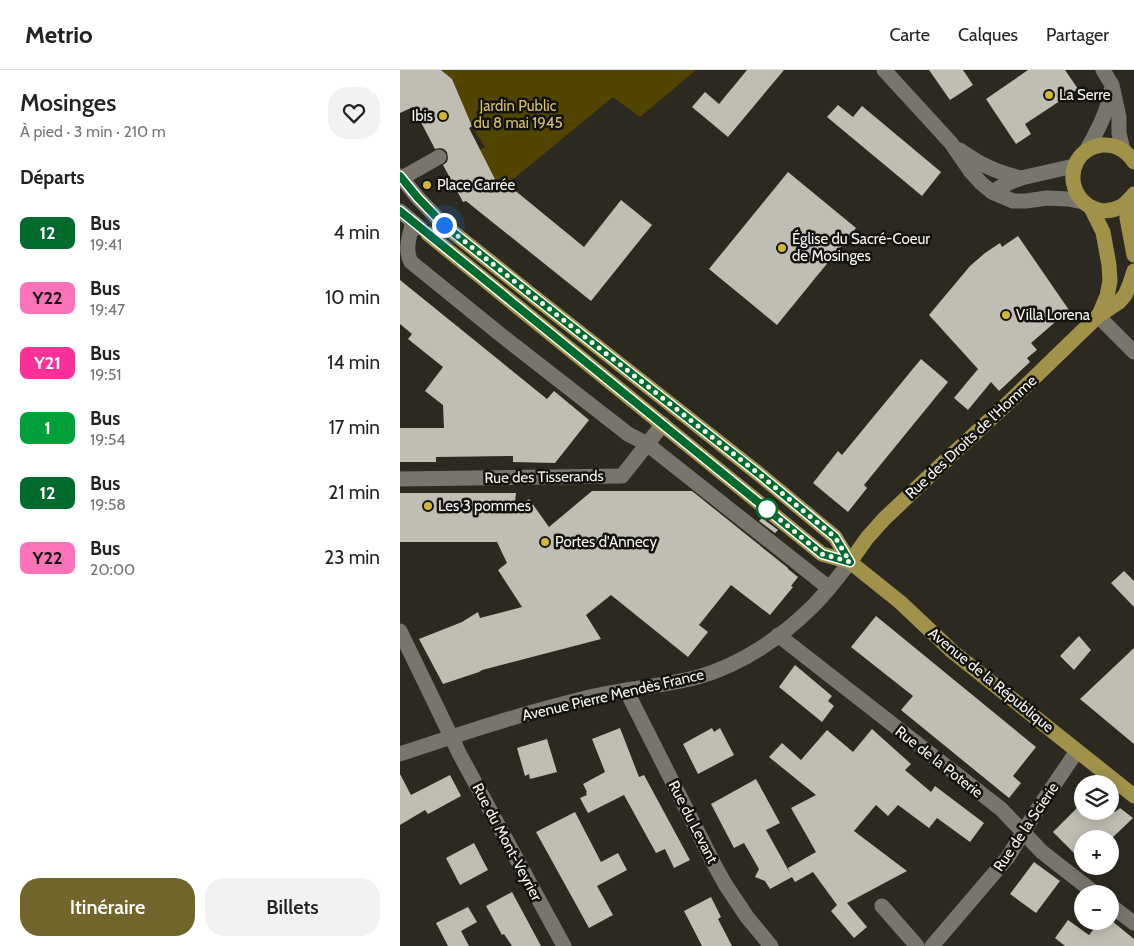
<!DOCTYPE html>
<html lang="fr">
<meta charset="utf-8">
<style>
body{margin:0;font-family:Cabin,sans-serif;background:#f2f2f2;color:#222;height:100vh;display:flex;flex-direction:column;font-size:19px;white-space:nowrap}
*{box-sizing:border-box;margin:0}
p{font-size:16px;color:#767676}
.icon{flex:none;width:28px;height:28px;fill:none;stroke:currentColor;stroke-width:2;stroke-linecap:round;stroke-linejoin:round}
.map{position:relative;flex:1;overflow:hidden}
.drawer{display:flex;flex-direction:column;background:#fff;width:400px}
.drawer>*{flex:none}
.badge{padding:0 10px;border-radius:8px;font-size:18px;line-height:32px}
.tools{position:absolute;left:674px;top:705px;display:grid;gap:10px}
.tools a{display:grid;place-items:center;width:45px;height:45px;border-radius:50%;background:#fff;box-shadow:0 2px 12px #0003;font-size:25px}
.you{position:absolute;width:25px;height:25px;margin:-12px;border:4px solid #fff;border-radius:50%;background:#1a73e8;box-shadow:0 0 0 8px #1a73e833}
.map>.badge{position:absolute;translate:-50% -50%;box-shadow:0 0 0 2px #fff}
h2{padding:0 20px;font-size:19px;line-height:45px}
.round{display:grid;place-items:center;flex:none;width:52px;height:52px;border-radius:20px;background:#f2f2f2}
.overview{display:flex;align-items:center;justify-content:space-between;height:85px;padding:0 20px}
h1{font-size:24px;font-weight:600;line-height:38px}
.cta{display:flex;gap:10px;margin-top:auto;padding:10px 20px}
.cta a{flex:1;height:58px;border-radius:20px;background:#71652b;color:#fff;font-size:20px;font-weight:600;line-height:58px;text-align:center}
.cta a+a{background:#f2f2f2;color:#222}
ul{padding:0;list-style:none}
li{display:flex;align-items:center;gap:15px;height:65px;padding:0 20px}
li div{flex:1}
li b{display:block;font-size:19px}
li em{font-style:normal}
li .badge{min-width:55px;font-weight:700;text-align:center}
header{display:flex;align-items:center;gap:30px;box-sizing:border-box;height:70px;padding:0 25px;background:#fff;border-bottom:1px solid #e0e0e0}
header strong{font-size:24px}
nav{display:flex;gap:28px;margin-inline-start:auto;font-size:18px}
main{display:flex;flex:1;min-height:0}
.map>svg:first-child{display:block}
</style>
<header>
<strong>Metrio</strong>
<nav><a>Carte</a><a>Calques</a><a>Partager</a></nav>
</header>
<main>
<section class="drawer">
<div class="overview"><div><h1>Mosinges</h1><p>À pied · 3 min · 210 m</p></div><a class="round"><svg class="icon" aria-label="heart" viewBox="0 0 24 24"><path d="M12 20l-8-8c-3-5 5-10 8-4 3-6 11-1 8 4z"/></svg></a></div>
<h2>Départs</h2>
<ul>
<li><span class="badge" style="background:#006b2d;color:#fff">12</span><div><b>Bus</b><p>19:41</p></div><em>4 min</em></li>
<li><span class="badge" style="background:#fc72b6;color:#111">Y22</span><div><b>Bus</b><p>19:47</p></div><em>10 min</em></li>
<li><span class="badge" style="background:#fb3199;color:#fff">Y21</span><div><b>Bus</b><p>19:51</p></div><em>14 min</em></li>
<li><span class="badge" style="background:#00a13a;color:#fff">1</span><div><b>Bus</b><p>19:54</p></div><em>17 min</em></li>
<li><span class="badge" style="background:#006b2d;color:#fff">12</span><div><b>Bus</b><p>19:58</p></div><em>21 min</em></li>
<li><span class="badge" style="background:#fc72b6;color:#111">Y22</span><div><b>Bus</b><p>20:00</p></div><em>23 min</em></li>
</ul>
<div class="cta"><a>Itinéraire</a><a>Billets</a></div>
</section>
<div class="map">
<svg width="734" height="876" viewBox="0 0 734 876">
<rect width="100%" height="100%" fill="#2c2a20"/>
<!-- green -->
<polygon fill="#524500" points="41,0 296,0 240,47 213,27 107,114 100,123 80,80 85,77 72,56 52,9"/>
<!-- building -->
<g fill="#c0beb2">
<polygon points="0,0 41,0 52,9 72,56 69,58 101,121 107,114 184,177 221,130 252,155 191,231 66,131 63,132 43,95 47,92 48,88 47,82 44,79 40,78 35,79 13,37 0,43"/>
<polygon points="347,0 384,0 328,67 292,37 305,22 319,34"/>
<polygon points="529,0 563,0 573,15 550,30"/>
<polygon points="628,0 665,0 678,19 625,54 631,64 616,74 586,29"/>
<polygon points="438,35 453,47 462,36 541,102 522,126 427,47"/>
<polygon points="388,102 456,158 377,255 309,199"/>
<polygon points="618,166 669,240 631,273 637,280 627,288 630,292 599,321 591,312 568,340 554,328 578,299 529,245 570,196 585,183 600,173 602,177"/>
<polygon points="0,210 147,329 154,321 189,350 155,393 113,392 113,386 36,387 36,392 0,392 0,358 44,358 43,335 25,321 43,297 8,269 12,264 0,254"/>
<polygon points="521,289 548,312 464,415 467,418 448,442 413,413 438,381 442,385"/>
<polygon points="192,421 292,421 388,498 388,499 398,507 391,516 393,517 370,545 331,515 299,555 308,562 288,587 211,525 186,545 201,569 82,600 79,602 43,614 19,569 62,552 78,542 80,548 122,537 98,500 107,493 97,472 0,472 0,423 116,423 114,439 129,429 149,457"/>
<polygon points="362,448 378,460 375,463 359,451"/>
<polygon points="724,501 734,511 734,537 711,513"/>
<polygon points="476,546 636,677 613,706 621,713 609,728 501,640 513,626 451,577"/>
<polygon points="679,566 691,580 674,600 660,586"/>
<polygon points="734,578 734,674 680,629"/>
<polygon points="395,595 432,626 428,631 434,636 422,652 379,617"/>
<polygon points="220,658 239,707 244,705 290,790 274,798 265,779 256,783 224,725 188,743 180,728 187,725 186,723 187,722 183,714 205,702 192,669"/>
<polygon points="312,658 314,662 320,658 334,685 298,704 283,674"/>
<polygon points="472,659 511,694 505,700 531,722 535,716 584,753 570,772 537,748 529,758 498,735 488,746 476,735 454,761 507,801 447,833 467,857 454,868 431,841 437,835 413,802 395,812 392,807 370,819 365,811 355,807 359,799 344,773 334,778 311,734 356,709 380,753 366,760 390,803 388,798 416,782 391,738 416,725 369,687 382,673 401,690 427,660 453,682"/>
<polygon points="147,669 157,702 130,709 129,704 125,706 117,678"/>
<polygon points="0,704 11,725 50,705 61,726 28,744 25,740 0,755"/>
<polygon points="682,733 682,741 710,741 710,738 715,742 720,738 733,748 711,769 682,769 682,791 653,762"/>
<polygon points="175,742 201,792 218,783 227,800 197,816 213,845 189,858 136,762"/>
<polygon points="74,773 88,800 60,815 46,788"/>
<polygon points="634,792 660,811 636,843 610,824"/>
<polygon points="112,822 141,876 112,876 104,864 102,865 86,836"/>
<polygon points="311,827 321,847 318,849 332,876 302,876 284,841"/>
<polygon points="68,837 77,852 61,861 69,876 48,876 36,853"/>
<polygon points="668,850 689,865 700,851 712,851 734,869 734,876 665,876 655,868"/>
</g>
<g fill="none" stroke-linecap="round" stroke-linejoin="round">
<!-- minor -->
<g stroke="#78766c" stroke-width="15">
<polyline points="484,0 551,73 571,102 582,114 592,122 613,131 626,131 647,128 668,129 683,132"/>
<polyline points="703,0 712,15 719,47 719,63 723,80"/>
<path d="M560,80C581,95 596,102 621,108"/>
<path d="M686,81C697,62 707,43 711,21"/>
<polyline points="0,106 18,128 44,155"/>
<polyline points="0,109 39,87"/>
<polyline points="592,122 604,115 621,108 674,96"/>
<polyline points="0,141 20,158"/>
<path d="M13,152C10,165 4,179 11,192L101,265L228,364L247,374L429,518"/>
<polyline points="698,246 734,282"/>
<polyline points="0,409 222,406 263,354"/>
<polyline points="0,561 60,685 164,876"/>
<polyline points="378,565 601,739 642,782 696,824"/>
<polyline points="226,620 314,794 325,814 347,847 371,876"/>
<path d="M0,684C60,664 120,644 182,629C220,619 260,617 298,607C341,595 382,567 413,536C427,522 438,507 450,492"/>
<polyline points="710,835 734,853"/>
<polyline points="482,836 517,876"/>
<polyline points="532,876 608,787 639,737 677,681"/>
</g>
<!-- major -->
<g stroke="#a1924a" stroke-width="15">
<path d="M734,92C727,81 716,74 702,75C692,76 682,82 677,91C662,119 691,152 720,137C726,134 730,129 734,124"/>
<polyline points="728,131 727,148 734,185"/>
<polyline points="691,138 703,162 709,195 710,211 707,226 699,245"/>
<polyline points="44,155 133,226 359,404 435,467 450,492 500,532 553,582 734,726"/>
<polyline points="28,164 422,484 450,492"/>
<polyline points="450,492 467,468 484,449 541,395 608,333 698,246 719,232 725,225 729,216 734,201"/>
</g>
</g>
<g fill="none" stroke-linecap="round" stroke-linejoin="round">
<!-- line casing -->
<g stroke="#fff" stroke-width="11">
<polyline id="line" points="0,106 18,128 44,155 133,226 359,404 435,467 450,492 422,484 0,141"/>
</g>
<!-- line -->
<use href="#line" stroke="#006b2d" stroke-width="8"/>
<!-- walk -->
<polyline stroke="#f6f5ef" stroke-width="5" stroke-dasharray="0 9" points="44,155 133,226 359,404 435,467 450,492 422,484 367,439"/>
</g>
<!-- markers -->
<g fill="#d2b736" stroke="#13120e" stroke-width="2">
<circle cx="649" cy="25" r="5"/>
<circle cx="43" cy="46" r="5"/>
<circle cx="27" cy="115" r="5"/>
<circle cx="382" cy="178" r="5"/>
<circle cx="606" cy="245" r="5"/>
<circle cx="28" cy="436" r="5"/>
<circle cx="145" cy="472" r="5"/>
</g>
<circle fill="#fff" stroke="#006b2d" stroke-width="2.5" cx="367" cy="439" r="10"/>
<g text-anchor="middle" stroke-width="5" stroke-linejoin="round" paint-order="stroke">
<!-- poi labels -->
<g font-size="15" fill="#f6f5ef" stroke="#13120e" text-anchor="start">
<text x="659" y="30">La Serre</text>
<text x="33" y="51" text-anchor="end">Ibis</text>
<text x="37" y="120">Place Carrée</text>
<text x="392" y="174">Église du Sacré-Coeur<tspan x="392" dy="17">de Mosinges</tspan></text>
<text x="616" y="250">Villa Lorena</text>
<text x="38" y="441">Les 3 pommes</text>
<text x="155" y="477">Portes d'Annecy</text>
</g>
<!-- park labels -->
<g font-size="15" fill="#d7c160" stroke="#13120e">
<text x="118" y="41">Jardin Public<tspan x="118" dy="17">du 8 mai 1945</tspan></text>
</g>
<!-- street labels -->
<g font-size="15" fill="#f6f5ef" stroke="#13120e">
<text transform="translate(571 367) rotate(-43)" y="5">Rue des Droits de l'Homme</text>
<text transform="translate(144 407) rotate(-1)" y="5">Rue des Tisserands</text>
<text transform="translate(591 610) rotate(39)" y="5">Avenue de la République</text>
<text transform="translate(213 625) rotate(-13)" y="5">Avenue Pierre Mendès France</text>
<text transform="translate(539 692) rotate(38)" y="5">Rue de la Poterie</text>
<text transform="translate(293 752) rotate(63)" y="5">Rue du Levant</text>
<text transform="translate(626 757) rotate(-56)" y="5">Rue de la Scierie</text>
<text transform="translate(107 772) rotate(62)" y="5">Rue du Mont-Veyrier</text>
</g>
</g>
</svg>
<div class="tools">
<a><svg class="icon" aria-label="layers" viewBox="0 0 24 24"><path d="M12 4l9 5-9 5-9-5zM3 14l9 5 9-5"/></svg></a>
<a>+</a>
<a>−</a>
</div>
<div class="you" style="left:44px;top:155px"></div>
</div>
</main>
